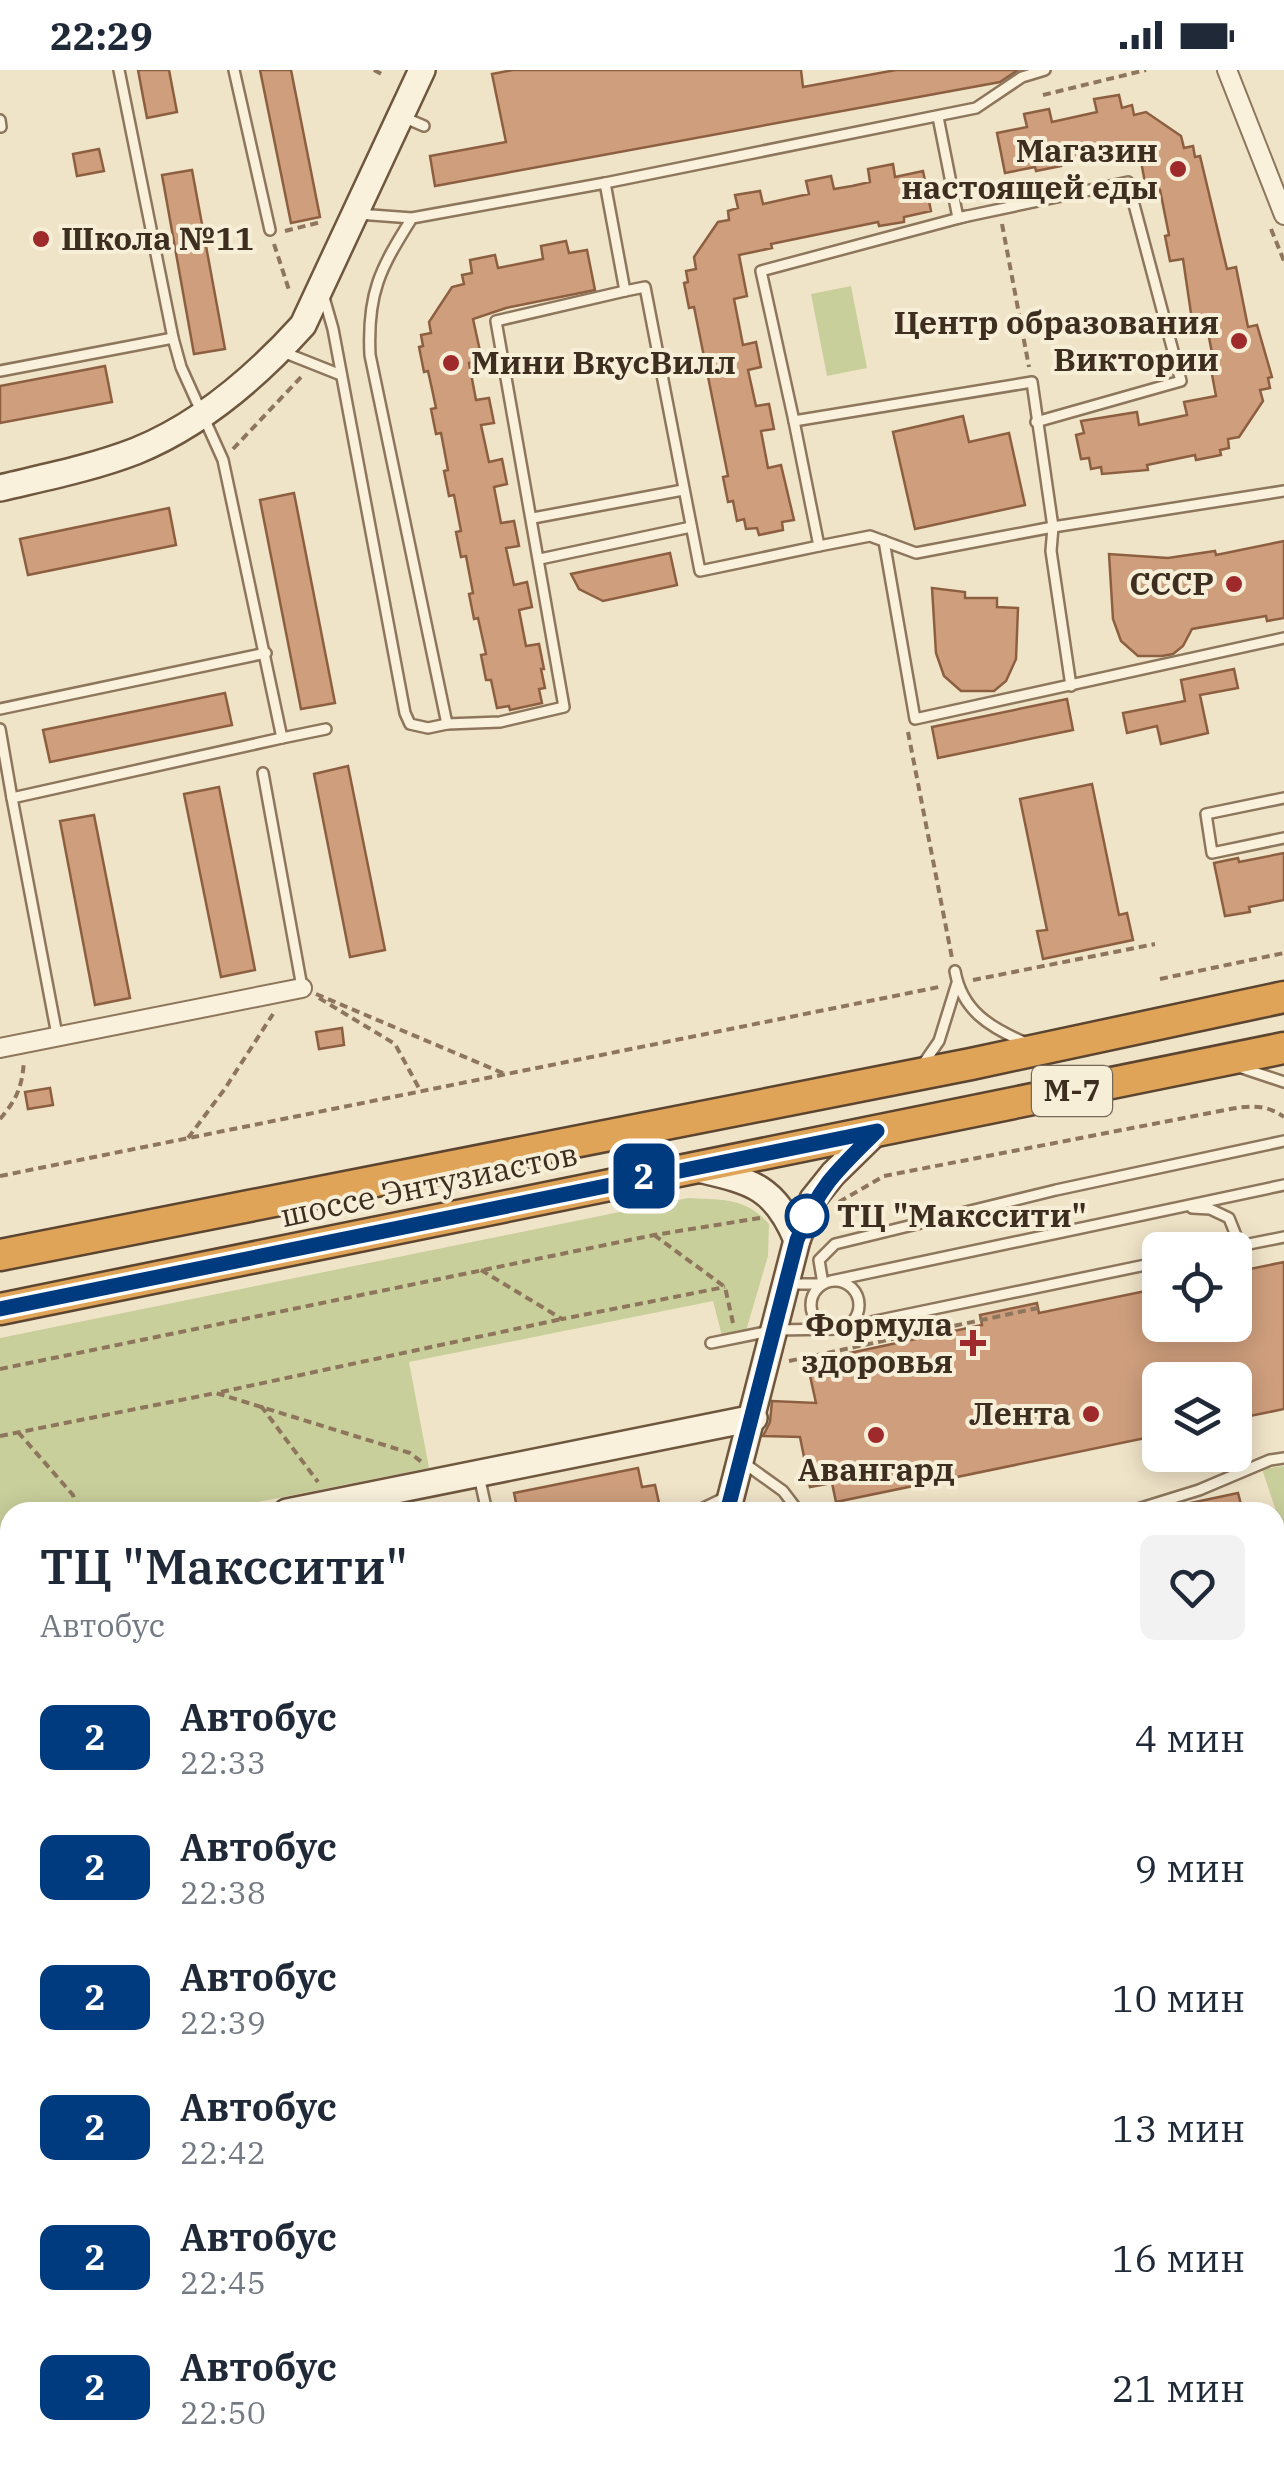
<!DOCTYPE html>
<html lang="ru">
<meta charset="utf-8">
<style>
body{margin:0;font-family:"IBM Plex Serif",serif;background:#f2f2f3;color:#1f2937;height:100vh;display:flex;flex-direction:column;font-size:38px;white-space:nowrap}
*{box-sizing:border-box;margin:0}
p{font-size:32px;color:#747a83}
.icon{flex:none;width:55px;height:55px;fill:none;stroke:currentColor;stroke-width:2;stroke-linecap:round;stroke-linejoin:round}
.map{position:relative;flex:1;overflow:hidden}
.details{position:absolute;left:0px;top:1432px;width:1285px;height:972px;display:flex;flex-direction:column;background:#fff;border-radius:30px 30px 0 0;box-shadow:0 5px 25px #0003}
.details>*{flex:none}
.badge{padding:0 20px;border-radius:15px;font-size:35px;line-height:65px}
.fabs{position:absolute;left:1142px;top:1162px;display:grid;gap:20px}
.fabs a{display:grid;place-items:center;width:110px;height:110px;border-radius:15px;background:#fff;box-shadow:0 5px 25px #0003;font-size:50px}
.map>.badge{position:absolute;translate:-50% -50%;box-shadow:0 0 0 5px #fff}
.round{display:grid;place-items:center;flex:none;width:105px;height:105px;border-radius:15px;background:#f2f2f3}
.summary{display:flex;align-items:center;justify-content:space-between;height:170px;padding:0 40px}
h1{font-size:48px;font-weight:600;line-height:75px}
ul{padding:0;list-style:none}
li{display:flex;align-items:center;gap:30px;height:130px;padding:0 40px}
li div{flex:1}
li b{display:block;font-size:38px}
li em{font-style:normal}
li .badge{min-width:110px;font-weight:700;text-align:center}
.status{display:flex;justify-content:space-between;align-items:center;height:70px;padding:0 50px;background:#fff;direction:ltr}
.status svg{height:28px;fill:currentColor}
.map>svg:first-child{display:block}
</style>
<div class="status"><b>22:29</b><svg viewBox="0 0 49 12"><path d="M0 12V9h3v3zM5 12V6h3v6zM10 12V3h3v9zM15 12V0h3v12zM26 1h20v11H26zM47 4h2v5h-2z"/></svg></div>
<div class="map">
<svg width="1284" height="2404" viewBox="0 0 1284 2404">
<rect width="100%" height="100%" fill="#f0e4c8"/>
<!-- green -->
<g fill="#c9cf9b">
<polygon points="851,216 867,298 827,306 811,224"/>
<path d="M688,1128C721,1130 746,1127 769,1154L768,1186L746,1261L722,1266L713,1231L409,1292L429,1398L207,1442H10V1482L0,1484V1268Z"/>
<polygon points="1283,1396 1284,1397 1284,1465 1262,1399"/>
<polygon points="517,2395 837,2395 844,2404 519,2404"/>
</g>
<!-- building -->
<g fill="#cf9f7d" stroke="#8d5f41" stroke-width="2.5">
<polygon points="138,0 169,0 177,42 147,48"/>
<polygon points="260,0 291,0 320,147 291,153"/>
<polygon points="513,0 801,0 803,17 896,0 1018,0 1000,12 435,116 430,86 506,72 492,4"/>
<polygon points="1119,25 1122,38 1132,35 1134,45 1146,42 1181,66 1184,78 1193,76 1195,87 1200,86 1227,199 1236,197 1248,257 1257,255 1272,307 1268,308 1270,318 1260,320 1263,331 1239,367 1228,369 1229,378 1220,380 1221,385 1196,390 1195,385 1147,395 1148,400 1102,404 1101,397 1091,399 1089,388 1081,389 1076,365 1084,363 1081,351 1137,342 1139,355 1187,345 1184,332 1216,326 1210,294 1214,293 1205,247 1192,250 1183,189 1170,191 1165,166 1169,165 1160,120 1147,123 1139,81 1106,87 1105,82 1060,92 1061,96 1036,101 1035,97 1005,103 997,63 1027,57 1024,44 1049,39 1052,52 1097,42 1094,29"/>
<polygon points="99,79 104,101 77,106 73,84"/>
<polygon points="893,94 895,107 923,101 931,141 904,147 904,152 879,156 878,152 771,174 772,178 739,185 747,226 734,229 743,275 756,272 761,297 748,300 756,336 769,334 774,359 761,361 768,398 781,395 794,450 782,452 783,460 759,465 757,458 746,459 744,449 737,451 733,431 728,432 723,407 728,406 694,237 689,238 684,213 688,212 686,201 696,199 694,187 718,152 729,150 728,141 738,138 735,125 760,121 763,134 790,128 809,124 806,111 831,106 834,119 852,116 870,112 868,99"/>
<polygon points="192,100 225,279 194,284 162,105"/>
<polygon points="566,171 569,183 587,180 595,220 506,238 473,249 482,290 469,293 476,330 489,328 494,353 481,355 489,392 502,389 507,414 494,417 501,453 514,451 519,476 506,478 514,515 527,512 532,537 519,540 526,576 539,574 544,599 541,599 545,618 539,619 542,633 510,640 509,636 497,638 491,610 486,610 481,585 486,584 478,548 474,549 469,524 473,523 466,486 461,487 456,462 461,461 454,425 449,426 444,401 448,400 441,363 436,364 431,339 436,338 432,319 428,301 424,302 419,277 423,276 421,265 431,263 429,252 452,217 464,214 462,205 472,203 470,190 495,185 498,198 543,189 541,176"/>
<polygon points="105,296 112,332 0,353 0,316"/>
<polygon points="963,346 969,372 1009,363 1025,435 915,459 893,362"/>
<polygon points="294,423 335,633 301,639 260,430"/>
<polygon points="169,438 176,475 28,505 20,469"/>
<polygon points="1284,471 1284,548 1267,551 1266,546 1192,559 1183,576 1173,584 1162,586 1138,586 1121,571 1113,549 1109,484 1168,488 1215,481 1216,485"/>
<polygon points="670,483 677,515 603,531 579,519 571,504"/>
<polygon points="932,518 965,522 965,528 997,528 997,537 1018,538 1016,589 1006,611 994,621 961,621 944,606 936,583"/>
<polygon points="1234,599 1238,618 1200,625 1208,663 1161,674 1157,656 1127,663 1123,643 1185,631 1181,610"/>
<polygon points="225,623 232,655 50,692 43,660"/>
<polygon points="1067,629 1073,660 938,688 932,657"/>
<polygon points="348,696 385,880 350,887 314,704"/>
<polygon points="1092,714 1119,845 1127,843 1133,870 1043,889 1037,861 1047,860 1020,729"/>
<polygon points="219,717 255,900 221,907 184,724"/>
<polygon points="94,745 130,928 95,935 60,751"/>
<polygon points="1284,783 1284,830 1249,837 1250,842 1225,846 1214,793 1238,788 1239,792"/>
<polygon points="342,958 344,975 319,979 316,962"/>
<polygon points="50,1018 53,1035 28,1039 25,1022"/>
<polygon points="1284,1192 1284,1339 1235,1349 1235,1310 1160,1310 1160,1365 836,1432 832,1413 810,1417 800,1367 763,1366 770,1352 772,1331 816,1333 807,1292 982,1255 980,1245 1037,1233 1039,1243 1160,1218 1160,1255 1235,1255 1235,1202"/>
<polygon points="638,1398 642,1417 655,1415 661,1442 518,1442 514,1423"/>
<polygon points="1238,1423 1243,1442 1181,1442 1181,1435"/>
</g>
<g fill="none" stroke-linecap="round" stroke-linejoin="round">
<!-- lane casing -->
<g stroke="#8d765c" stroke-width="14">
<g id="lane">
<polyline points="234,0 270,160"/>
<polyline points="403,47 424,56"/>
<polyline points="938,47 958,148 1128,112 1181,311 1036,352"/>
<polyline points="0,50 1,57"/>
<polyline points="605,113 976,38 1022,7 1045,0"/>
<path d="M358,144L412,148C380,199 367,223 370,285L447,654L500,652L564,637L496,251L625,221L605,113L412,148"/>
<polyline points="967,146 761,201 794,351 1032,312 1053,457 1284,421"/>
<polyline points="625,221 645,217 700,501 819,476 794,351"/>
<polyline points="323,224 333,259 405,643 410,654 428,658 447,654"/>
<polyline points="283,282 341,305"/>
<polyline points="0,301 173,268"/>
<polyline points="533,448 683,420"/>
<polyline points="884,471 915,649 1284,568"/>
<polyline points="819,476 870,466 916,483 1053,457 1051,481 1071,616"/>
<polyline points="540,489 691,457"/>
<polyline points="0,639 266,583"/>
<polyline points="0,659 12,728"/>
<polyline points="282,668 326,659"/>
<polyline points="263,703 302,917"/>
<polyline points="1284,728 1206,744 1212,783 1284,768"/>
<path d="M955,901C962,940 989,957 1024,972"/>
<polyline points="57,965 12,728 282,668 223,390 181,297 173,268 119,0"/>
<polyline points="921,997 939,971 957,913"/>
<polyline points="1242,998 1284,1012"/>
<polyline points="1192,1138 1210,1139 1229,1148 1237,1168 1232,1177"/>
<polyline points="1219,1180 1284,1167"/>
<polyline points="831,1211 1284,1115"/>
<circle cx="835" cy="1235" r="24"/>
<polyline points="788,1214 823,1214 819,1190 835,1174 1056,1120 1284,1071"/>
<polyline points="711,1273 775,1260 837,1259 1160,1192"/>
<polyline points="744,1393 783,1421 799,1442"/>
<polyline points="479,1406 487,1442"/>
<polyline points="695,1442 724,1428"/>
<polyline points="1128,1442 1199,1420 1270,1390 1284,1388"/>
<polyline points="0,1588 10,1586"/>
<polyline points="1275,1895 1284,1890"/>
<polyline points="1275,2036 1284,2048"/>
<polyline points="0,2091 10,2089"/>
<polyline points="0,2251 10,2249"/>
<polyline points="1275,2368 1284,2361"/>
<polyline points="995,2395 1002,2404"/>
<polyline points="1230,2404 1242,2395"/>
</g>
</g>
<!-- street casing -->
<g stroke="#8d765c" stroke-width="22">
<g id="street">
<polyline points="1227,0 1284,145"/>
<polyline points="0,978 302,918"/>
</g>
</g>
<!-- secondary casing -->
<g stroke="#6f573f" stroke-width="30">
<g id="secondary">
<path d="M0,418C46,407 92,398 136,381C200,355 257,306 303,255L422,0"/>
<path d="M694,1098C749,1111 774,1114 797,1170"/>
<polyline points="287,1442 754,1348"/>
<polyline points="727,1442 797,1170 813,1129 833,1104 877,1061"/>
<polyline points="0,1500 10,1498"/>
<polyline points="0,2189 10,2187"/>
<polyline points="129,2404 135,2395"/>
</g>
</g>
<!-- highway casing -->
<g stroke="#5b4430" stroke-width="35">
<g id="highway">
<polyline points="0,1185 971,994 1284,927"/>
<polyline points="0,1239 1284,978"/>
</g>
</g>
<!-- path -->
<g stroke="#8d765c" stroke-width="4" stroke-dasharray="8 5" stroke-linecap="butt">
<polyline points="374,0 385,6"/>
<polyline points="1043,25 1146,0"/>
<polyline points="1002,154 1029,297"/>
<polyline points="1271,159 1284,191"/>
<polyline points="285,161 321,152"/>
<polyline points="274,174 289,220"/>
<polyline points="233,379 302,306"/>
<polyline points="908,662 952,888"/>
<polyline points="1160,909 1284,883"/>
<polyline points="973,910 1155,874"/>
<polyline points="316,924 505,1004"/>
<polyline points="319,928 395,974 420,1020"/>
<path d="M0,1049C17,1029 22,1017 24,991"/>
<polyline points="188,1068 224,1020 273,944"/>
<polyline points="0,1106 939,917"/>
<path d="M839,1132L884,1106L1215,1042C1241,1037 1262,1031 1284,1047"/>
<polyline points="654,1165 725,1217 733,1253"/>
<polyline points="481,1200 562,1249 725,1217"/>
<polyline points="789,1291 1038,1238"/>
<polyline points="0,1299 654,1165 760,1148"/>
<polyline points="221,1322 562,1249"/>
<polyline points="261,1336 318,1412"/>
<polyline points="18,1362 73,1425 77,1442"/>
<polyline points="0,1366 216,1323 410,1383 423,1393"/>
<polyline points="0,1617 10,1618"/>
<polyline points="0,1665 10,1664"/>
<polyline points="0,1982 10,1971"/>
<polyline points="0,1997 10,1997"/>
<polyline points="0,2011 10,2025"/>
<polyline points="0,2292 10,2298"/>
<polyline points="52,2395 65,2404"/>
<polyline points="229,2395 231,2404"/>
<polyline points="281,2395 283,2404"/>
<polyline points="468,2395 470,2404"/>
<polyline points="504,2395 506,2404"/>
<polyline points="808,2395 815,2404"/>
<polyline points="348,2404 391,2395"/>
<polyline points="393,2404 435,2395"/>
</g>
<!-- lane -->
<use href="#lane" stroke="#faf1dc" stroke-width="9"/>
<!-- street -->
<use href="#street" stroke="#faf1dc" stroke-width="18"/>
<!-- secondary -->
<use href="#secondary" stroke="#faf1dc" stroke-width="25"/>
<!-- highway -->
<use href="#highway" stroke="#e0a458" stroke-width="30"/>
</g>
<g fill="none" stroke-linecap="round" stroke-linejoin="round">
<!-- line casing -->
<g stroke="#fff" stroke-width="22">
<path id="line" d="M0,1239L877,1061C836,1101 819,1116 797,1170L727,1442"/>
</g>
<!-- line -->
<use href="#line" stroke="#003b80" stroke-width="15"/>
</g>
<!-- markers -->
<g fill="#9e2a2b" stroke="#f7eed8" stroke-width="4">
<circle cx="1178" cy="99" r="10"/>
<circle cx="41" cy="169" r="10"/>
<circle cx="1239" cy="271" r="10"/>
<circle cx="451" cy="293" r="10"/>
<circle cx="1234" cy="514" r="10"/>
<path d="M968 1258h10v10h10v10h-10v10h-10v-10h-10v-10h10z"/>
<circle cx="1091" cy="1344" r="10"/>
<circle cx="876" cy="1365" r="10"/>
</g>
<circle fill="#fff" stroke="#003b80" stroke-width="5" cx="807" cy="1146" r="20"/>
<g text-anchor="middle" stroke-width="8" stroke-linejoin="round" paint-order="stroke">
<!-- shield labels -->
<rect fill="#f7eed8" stroke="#756857" stroke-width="2.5" x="1032" y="996" width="80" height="50" rx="8"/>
<g font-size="30" font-weight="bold" fill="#3d2e20">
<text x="1072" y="1031">М-7</text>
</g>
<!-- poi labels -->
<g font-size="32" font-weight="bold" fill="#3d2e20" stroke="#f7eed8" text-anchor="end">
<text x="1158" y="92">Магазин<tspan x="1158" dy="37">настоящей еды</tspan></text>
<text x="61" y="180" text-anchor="start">Школа №11</text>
<text x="1219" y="264">Центр образования<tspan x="1219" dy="37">Виктории</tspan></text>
<text x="471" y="304" text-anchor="start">Мини ВкусВилл</text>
<text x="1214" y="525">СССР</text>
<text x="953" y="1266">Формула<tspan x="953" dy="37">здоровья</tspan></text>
<text x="1071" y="1355">Лента</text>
<text x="876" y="1411" text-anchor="middle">Авангард</text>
</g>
<!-- street labels -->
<g font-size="32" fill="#3d2e20" stroke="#f7eed8">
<text transform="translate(429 1115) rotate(-12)" y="11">шоссе Энтузиастов</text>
</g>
<!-- stop labels -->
<g font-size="32" font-weight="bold" fill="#3d2e20" stroke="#f7eed8" text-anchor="start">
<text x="837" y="1157">ТЦ "Макссити"</text>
</g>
</g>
</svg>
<div class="fabs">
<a><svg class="icon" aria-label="locate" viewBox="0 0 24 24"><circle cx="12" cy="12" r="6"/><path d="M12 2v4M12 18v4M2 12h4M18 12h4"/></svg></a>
<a><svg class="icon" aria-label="layers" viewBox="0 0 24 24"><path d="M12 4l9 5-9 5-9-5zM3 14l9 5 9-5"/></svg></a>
</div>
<b class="badge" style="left:644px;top:1106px;background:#003b80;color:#fff">2</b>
<section class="details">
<div class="summary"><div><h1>ТЦ &quot;Макссити&quot;</h1><p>Автобус</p></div><a class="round"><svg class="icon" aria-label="heart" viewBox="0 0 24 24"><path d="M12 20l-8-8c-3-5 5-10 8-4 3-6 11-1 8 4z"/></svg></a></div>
<ul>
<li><span class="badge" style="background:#003b80;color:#fff">2</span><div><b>Автобус</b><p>22:33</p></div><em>4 мин</em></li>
<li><span class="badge" style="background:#003b80;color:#fff">2</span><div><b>Автобус</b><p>22:38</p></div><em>9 мин</em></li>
<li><span class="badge" style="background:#003b80;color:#fff">2</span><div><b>Автобус</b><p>22:39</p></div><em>10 мин</em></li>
<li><span class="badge" style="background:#003b80;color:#fff">2</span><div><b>Автобус</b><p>22:42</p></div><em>13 мин</em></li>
<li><span class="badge" style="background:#003b80;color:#fff">2</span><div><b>Автобус</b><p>22:45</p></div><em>16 мин</em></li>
<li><span class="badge" style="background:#003b80;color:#fff">2</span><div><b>Автобус</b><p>22:50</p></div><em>21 мин</em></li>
</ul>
</section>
</div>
